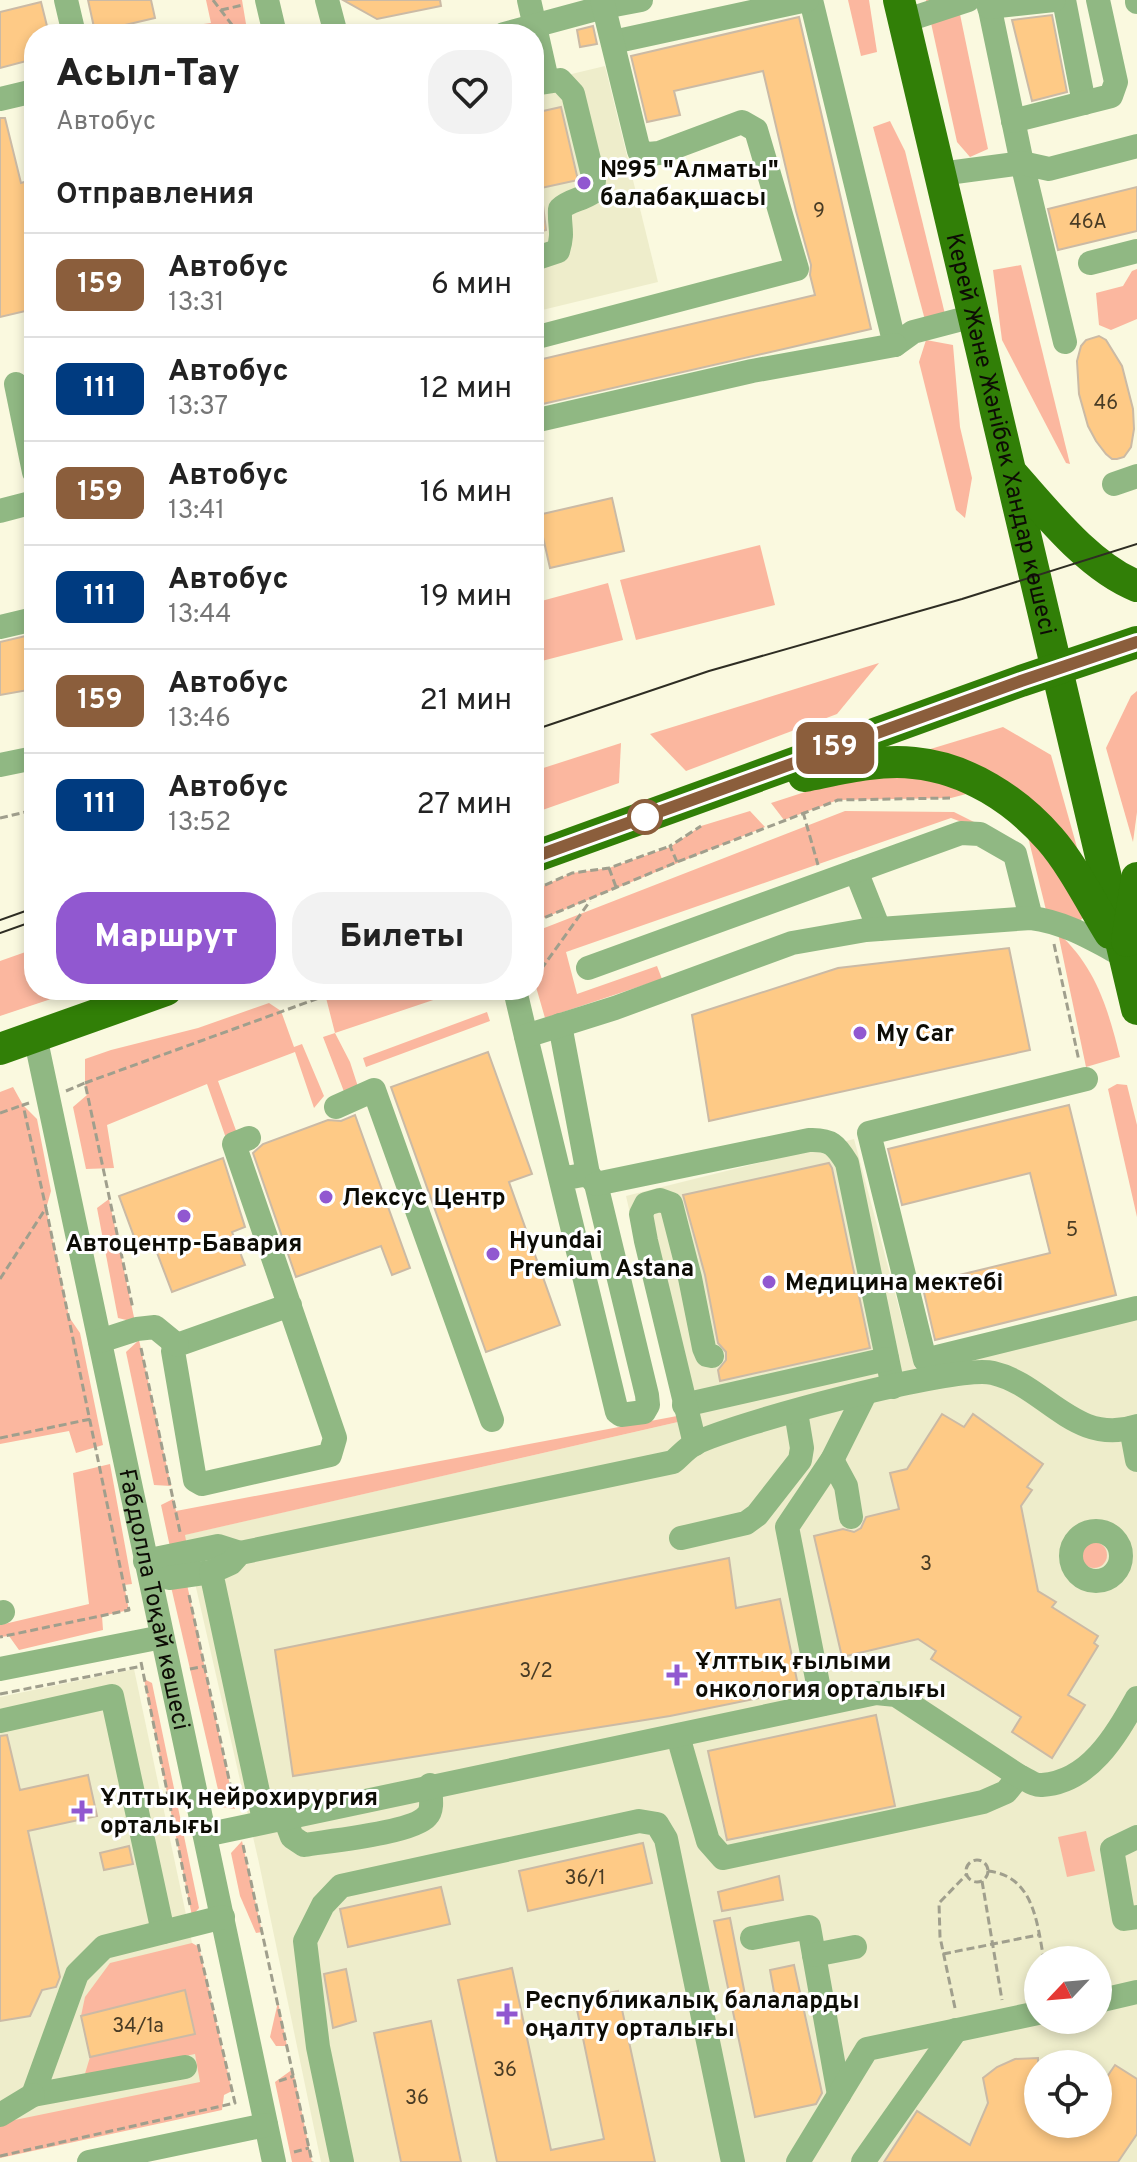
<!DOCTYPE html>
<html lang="ru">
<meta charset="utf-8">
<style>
body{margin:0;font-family:Overpass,sans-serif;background:#f2f2f2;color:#222;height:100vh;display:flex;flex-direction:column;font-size:30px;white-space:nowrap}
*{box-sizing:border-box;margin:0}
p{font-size:26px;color:#767676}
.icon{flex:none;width:44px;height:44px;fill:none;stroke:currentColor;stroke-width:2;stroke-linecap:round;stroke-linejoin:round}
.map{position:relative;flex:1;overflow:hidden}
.details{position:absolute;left:24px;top:24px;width:520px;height:976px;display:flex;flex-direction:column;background:#fff;border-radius:32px;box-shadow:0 4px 12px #0003}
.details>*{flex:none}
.badge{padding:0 16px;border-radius:12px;font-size:28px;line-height:52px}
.needle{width:52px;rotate:244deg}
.controls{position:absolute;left:1024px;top:1946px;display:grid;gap:16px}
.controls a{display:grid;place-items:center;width:88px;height:88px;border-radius:50%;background:#fff;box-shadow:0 4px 12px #0003;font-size:40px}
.map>.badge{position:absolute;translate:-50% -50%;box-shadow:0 0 0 4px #fff}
h2{padding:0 32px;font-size:30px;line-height:72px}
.round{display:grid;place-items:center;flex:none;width:84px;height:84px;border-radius:32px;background:#f2f2f2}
.head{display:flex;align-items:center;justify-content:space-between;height:136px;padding:0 32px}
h1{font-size:38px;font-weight:800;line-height:60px}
.button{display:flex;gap:16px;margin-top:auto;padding:16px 32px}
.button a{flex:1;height:92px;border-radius:32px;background:#9158d0;color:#fff;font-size:32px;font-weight:800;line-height:92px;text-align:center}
.button a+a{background:#f2f2f2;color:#222}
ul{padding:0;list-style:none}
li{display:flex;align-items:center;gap:24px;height:104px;padding:0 32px;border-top:2px solid #e0e0e0}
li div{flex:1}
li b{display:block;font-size:30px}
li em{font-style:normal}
li .badge{min-width:88px;font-weight:700;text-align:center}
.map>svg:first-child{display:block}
</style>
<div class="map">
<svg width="1137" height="2162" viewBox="0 0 1137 2162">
<rect width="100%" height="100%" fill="#faf9df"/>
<!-- built -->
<g fill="#eeedcb" fill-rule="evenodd">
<polygon points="605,66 658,282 534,312 534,83"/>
<path d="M854,1139L915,1368L1137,1317V2162H321L259,1863L184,1535L678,1422L626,1196ZM1038,1960H1098V2020H1038ZM1038,2064H1098V2124H1038Z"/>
<polygon points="134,1669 224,2094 0,2142 0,1697"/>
</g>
<!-- green -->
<g fill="#fbb79f">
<path d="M206,0H242L246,24C223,35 220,35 196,25L211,23Z"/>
<polygon points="848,0 869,0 877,52 861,56"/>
<polygon points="926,0 957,0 988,149 970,157 957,142"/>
<polygon points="890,121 905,151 945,314 925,320 873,127"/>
<polygon points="1021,265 1070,464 1066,463 1002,340 993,270"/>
<polygon points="1137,269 1137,319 1111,330 1099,325 1096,293 1123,286 1132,271"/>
<polygon points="926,340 953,345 960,427 972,478 965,518 956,510 919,362"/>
<polygon points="760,545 775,605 636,640 620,580"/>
<polygon points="608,583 623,640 534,663 534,603"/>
<polygon points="879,663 837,714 686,771 650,734"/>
<polygon points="1137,691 1137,812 1133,842 1106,748 1131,696"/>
<polygon points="1003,727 1051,755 1078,851 914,754"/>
<polygon points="621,743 619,783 534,813 534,771"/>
<polygon points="899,769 970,793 951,798 838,800 784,820 771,803 839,781"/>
<polygon points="750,811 765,827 534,922 534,890 572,873 609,868 670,847 701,826"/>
<polygon points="845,811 954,812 978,824 975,827 951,818 566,952 577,994 657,966 662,979 545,1018 534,980 534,932"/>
<polygon points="1027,833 1061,873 1083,918 1076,924 1047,914"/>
<path d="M1058,933C1096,967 1108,1009 1120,1057L1086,1067Z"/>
<polygon points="34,949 34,990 78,990 0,1016 0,961"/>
<polygon points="324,990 463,990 335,1033 350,1062 361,1096 348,1102 323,1037 335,1033"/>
<polygon points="269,1003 281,1011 294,1047 302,1044 324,1096 314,1108 295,1052 218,1081 238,1136 227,1141 207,1084 107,1125 114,1168 86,1169 73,1107 87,1095 85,1083 85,1059 111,1050 198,1028"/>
<polygon points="487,1012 490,1021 366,1067 363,1058"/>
<polygon points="1117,1084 1127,1085 1137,1125 1137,1217 1108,1089"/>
<polygon points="13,1087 23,1105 37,1119 51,1191 46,1209 69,1317 80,1333 103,1445 76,1453 69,1431 0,1444 0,1092"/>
<polygon points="109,1199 135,1322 118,1318 97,1208"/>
<polygon points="139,1340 171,1486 154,1485 126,1352"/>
<polygon points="677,1416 678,1422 185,1535 187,1546 170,1547 161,1505 173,1499 176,1511"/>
<polygon points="110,1464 132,1584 124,1585 129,1610 102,1616 103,1630 19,1650 9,1636 0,1637 0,1625 89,1604 73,1473"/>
<circle cx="1094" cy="1555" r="13"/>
<polygon points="185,1575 235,1809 222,1807 169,1578"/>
<polygon points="144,1679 152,1683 199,1908 192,1916"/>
<polygon points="1086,1831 1095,1871 1067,1877 1058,1837"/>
<polygon points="242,1841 262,1932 256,1933 240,1896 231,1853"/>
<polygon points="192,1943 199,1947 232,2091 224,2095 222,2110 0,2158 0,2123 200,2082 195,2054 84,2077 90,2057 194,2034 185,1990 81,2016 85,1997 110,1963"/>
<polygon points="278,2002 287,2046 276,2046 270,2037"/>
<polygon points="293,2069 293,2070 312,2162 292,2162 275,2082"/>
</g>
<!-- building -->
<g fill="#feca86" stroke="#cbbaa5" stroke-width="2">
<polygon points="88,0 151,0 155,18 95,32"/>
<polygon points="343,0 440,0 441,6 377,19"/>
<polygon points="41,2 49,34 34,34 34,59 0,68 0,12"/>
<polygon points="1052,15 1067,92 1032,101 1012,20"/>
<polygon points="799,17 871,329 534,406 534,361 815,295 810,275 811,265 796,211 763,71 674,91 680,115 647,122 631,56"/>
<polygon points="593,26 597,44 580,47 577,30"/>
<polygon points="561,107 578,180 541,188 546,230 534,233 534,113"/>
<polygon points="0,118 5,118 21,183 34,179 34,309 0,317"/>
<polygon points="1137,187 1137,231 1058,250 1048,209"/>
<polygon points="1099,336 1106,340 1122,366 1133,409 1134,429 1131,447 1124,457 1117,459 1112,459 1106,454 1096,441 1088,426 1079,394 1077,361 1081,346 1086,340"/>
<polygon points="612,498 624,551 550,568 538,515"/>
<polygon points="34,634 34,689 0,695 0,642"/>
<polygon points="1009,948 1030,1050 709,1121 692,1015 838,968"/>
<polygon points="488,1052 532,1174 509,1182 560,1325 486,1352 391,1087"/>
<polygon points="1069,1105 1116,1295 935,1340 922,1284 1050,1253 1030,1173 902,1205 888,1149"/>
<polygon points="355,1115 410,1268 392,1275 381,1246 296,1277 253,1153 263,1144 328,1120 341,1121"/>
<polygon points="223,1158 245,1227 232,1232 245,1265 172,1292 151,1237 136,1242 119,1196"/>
<polygon points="829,1163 832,1168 870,1348 720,1381 718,1370 726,1360 726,1352 718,1343 705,1275 683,1195"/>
<polygon points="942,1414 964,1427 973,1414 1043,1464 1027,1487 1032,1490 1021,1506 1038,1591 1056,1602 1052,1607 1098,1636 1094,1643 1098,1646 1068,1695 1085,1705 1052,1758 1012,1732 1021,1717 931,1659 936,1651 918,1639 842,1657 814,1536 843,1529 854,1532 861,1528 866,1517 899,1509 890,1473 907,1469"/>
<polygon points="729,1558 736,1608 780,1599 799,1690 670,1716 293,1776 275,1650"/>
<polygon points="876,1715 895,1806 727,1840 708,1751"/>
<polygon points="7,1735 20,1790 88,1775 97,1816 28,1831 60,1977 56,1987 42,1990 30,2016 0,2021 0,1736"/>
<polygon points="643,1843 652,1883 528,1911 519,1871"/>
<polygon points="129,1846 133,1864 104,1870 100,1853"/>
<polygon points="779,1876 783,1900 722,1911 718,1892"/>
<polygon points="441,1887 450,1924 348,1947 340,1909"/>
<polygon points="730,1918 748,2010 776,2003 770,1970 794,1965 822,2093 816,2104 755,2117 714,1921"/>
<polygon points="512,1968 551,2150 604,2139 575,2000 618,1991 655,2162 497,2162 458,1980"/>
<polygon points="346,1969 356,2021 333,2028 324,1974"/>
<polygon points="185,1990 195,2034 90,2057 81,2016"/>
<polygon points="431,2021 461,2162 401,2162 374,2033"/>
<polygon points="1038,2058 1038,2124 1098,2124 1098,2090 1115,2065 1137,2079 1137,2134 1118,2162 884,2162 917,2111 970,2145 988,2103 983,2078 997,2067 1015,2059"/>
</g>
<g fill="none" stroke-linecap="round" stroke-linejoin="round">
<!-- path -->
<g stroke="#a09f8d" stroke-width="3" stroke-dasharray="8 4" stroke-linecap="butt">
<polyline points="213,0 239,34"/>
<polyline points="221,10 243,5"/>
<polyline points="803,812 818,865"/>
<polyline points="0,818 34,810"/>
<polyline points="677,862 670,846 701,826"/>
<polyline points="609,868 616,887"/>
<polyline points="534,890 572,873 609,868 670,846"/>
<polyline points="534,922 677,862 838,800 950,798"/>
<polyline points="1054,944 1079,1061"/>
<polyline points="534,979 590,901"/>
<polyline points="85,1083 341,990"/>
<polyline points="66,1091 85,1083 133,1309"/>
<polyline points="29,1103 23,1105 46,1208"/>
<polyline points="0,1113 23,1105"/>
<polyline points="0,1279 46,1208 129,1610 0,1637"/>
<polyline points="141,1348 180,1532"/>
<polyline points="0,1438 91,1419"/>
<polyline points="189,1595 235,1807"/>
<polyline points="141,1662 190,1905"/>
<polyline points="190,1669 206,1666"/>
<polyline points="0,1694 142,1666"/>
<polyline points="243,1845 312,2162"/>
<circle cx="977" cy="1871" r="11"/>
<path d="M988,1871C1034,1876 1037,1923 1044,1960"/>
<polyline points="982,1881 1002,2000"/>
<polyline points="943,1954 1038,1935"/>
<polyline points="955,2008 940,1937 939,1903 967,1874"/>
<polyline points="279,2081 294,2076"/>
<polyline points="294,2152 309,2148"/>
<polyline points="0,2156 235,2103 198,1944"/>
</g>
<!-- minor -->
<g stroke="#90b883" stroke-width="24">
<polyline points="66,0 74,34"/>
<polyline points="267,0 275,34"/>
<polyline points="327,0 336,34"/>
<polyline points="529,0 547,80"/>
<polyline points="811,0 895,345 913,332 974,316"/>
<polyline points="988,0 1022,163 1065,342"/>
<polyline points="1064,0 1084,103"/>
<polyline points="1137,0 1137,2"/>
<polyline points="989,7 1054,0"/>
<polyline points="904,21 968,0"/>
<polyline points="504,34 604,7 641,0"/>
<polyline points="613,42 807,0"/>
<path d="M534,84L560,80L573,94L594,180L593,192C582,200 569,200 560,209C559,228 564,231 558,251L534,259"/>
<polyline points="0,99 34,91"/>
<polyline points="1013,121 1111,96 1116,82 1098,0"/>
<polyline points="940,174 1022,163 1049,169 1137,146"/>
<polyline points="1090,263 1137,251"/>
<polyline points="534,338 797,269 756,130 742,122 659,153 648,154 639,151 602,0"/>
<polyline points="16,384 34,472"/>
<polyline points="534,421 752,371 895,345"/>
<polyline points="1114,484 1137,476"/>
<polyline points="0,511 34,502"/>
<polyline points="0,627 34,619"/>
<polyline points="0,765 34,758"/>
<polyline points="856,871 879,929"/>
<polyline points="588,968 961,833 980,834 1015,854 1031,918"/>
<polyline points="515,990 528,1045 617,1412 621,1415 644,1412 648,1405 647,1395 596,1184 588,1174 561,1179"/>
<polyline points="560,1025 588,1174"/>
<path id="s1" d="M35,1036L274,2162"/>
<path d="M526,1036L615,1008L792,943L866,930L1031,918C1065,922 1094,940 1124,956"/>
<polyline points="1086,1079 869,1133 925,1360 1137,1308"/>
<polyline points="336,1107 374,1090 492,1420"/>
<polyline points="249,1138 234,1144 335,1438 330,1455 202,1484 195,1480 173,1351 177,1345 290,1305"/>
<path d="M596,1184L809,1140C831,1139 836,1145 847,1163L893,1387"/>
<polyline points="100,1341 137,1329 155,1327 177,1345"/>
<polyline points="684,1405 887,1359"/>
<polyline points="1131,1428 1137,1460"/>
<polyline points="695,1444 646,1241 641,1214 646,1204 660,1200 671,1204 690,1278 704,1348 707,1355 712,1356"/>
<polyline points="832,1460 846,1486 851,1517"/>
<circle cx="1096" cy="1556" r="25"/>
<polyline points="681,1538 746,1523 757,1515 800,1460 802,1448 796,1412"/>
<polyline points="145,1561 218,1546 240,1553"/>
<polyline points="169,1578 211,1572"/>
<polyline points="0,1613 3,1612"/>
<polyline points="0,1669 162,1637"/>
<polyline points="822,1704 787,1527 832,1460 865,1394"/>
<polyline points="0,1721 112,1696 163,1932"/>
<polyline points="678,1736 708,1841 723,1858 983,1802 1006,1792 1019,1776"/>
<path d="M284,1816L292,1837L304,1845C328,1841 413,1833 427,1816C434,1809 430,1794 430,1785"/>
<path d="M264,1820L211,1572L231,1563L240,1553L673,1462C680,1456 688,1447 696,1443C737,1423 955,1364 993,1373C1045,1385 1075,1447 1137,1426"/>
<path d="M205,1835L876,1693L896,1695L1019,1776C1026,1779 1035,1786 1042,1785C1090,1782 1116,1735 1137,1698"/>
<polyline points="1137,1837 1112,1849 1124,1919 1137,1917"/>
<polyline points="752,1938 809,1927 839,2095"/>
<polyline points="814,1955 855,1947"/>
<polyline points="1098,2001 1137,1992"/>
<polyline points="185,2067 33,2095 77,1974 104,1947 223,1917"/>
<polyline points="0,2115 33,2095"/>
<polyline points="89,2162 266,2125"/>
<polyline points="342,2162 318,2047 305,1941 323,1905 341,1886 639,1821 657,1824 666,1839 733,2162"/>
<polyline points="798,2162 867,2049 1038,2013"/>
<polyline points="863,2162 956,2030"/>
</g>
<!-- major -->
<g stroke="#317f07" stroke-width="32">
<path id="s2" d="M899,0L1137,1009"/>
<path d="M1013,475C1047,513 1089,567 1137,586"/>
<path d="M804,776C840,769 878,759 914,763C967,768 1016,800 1050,839C1072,864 1092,904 1110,933"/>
<polyline points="534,857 1021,681 1137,642"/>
<polyline points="1127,941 1137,878"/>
<polyline points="0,1049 166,990"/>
</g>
<!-- tram -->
<g stroke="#2e2d23" stroke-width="2">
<polyline points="534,730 709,671 962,599 1137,544"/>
<polyline points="0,920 34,908"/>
<polyline points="0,933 34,921"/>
</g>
</g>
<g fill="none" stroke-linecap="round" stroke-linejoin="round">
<!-- line casing -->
<g stroke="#fff" stroke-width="18">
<polyline id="line" points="534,857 1021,681 1137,642"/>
</g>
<!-- line -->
<use href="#line" stroke="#8b5e3c" stroke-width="12"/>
</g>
<!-- markers -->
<g fill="#9158d0" stroke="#fff" stroke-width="3">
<circle cx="584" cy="183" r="8"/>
<circle cx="860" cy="1033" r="8"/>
<circle cx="326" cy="1197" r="8"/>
<circle cx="184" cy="1216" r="8"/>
<circle cx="493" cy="1254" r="8"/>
<circle cx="769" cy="1282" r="8"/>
<path d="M673 1663h8v8h8v8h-8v8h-8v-8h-8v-8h8z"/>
<path d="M78 1799h8v8h8v8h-8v8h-8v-8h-8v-8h8z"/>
<path d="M503 2002h8v8h8v8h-8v8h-8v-8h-8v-8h8z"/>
</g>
<circle fill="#fff" stroke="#8b5e3c" stroke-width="4" cx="645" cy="817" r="16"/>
<g text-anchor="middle" stroke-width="6" stroke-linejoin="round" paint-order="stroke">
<!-- number labels -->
<g font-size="20" fill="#493c25">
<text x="819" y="217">9</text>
<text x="1088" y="228">46А</text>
<text x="1106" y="409">46</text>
<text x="1072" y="1236">5</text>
<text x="926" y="1570">3</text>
<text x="536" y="1677">3/2</text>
<text x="585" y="1884">36/1</text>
<text x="138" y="2032">34/1а</text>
<text x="505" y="2076">36</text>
<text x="417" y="2104">36</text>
</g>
<!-- poi labels -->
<g font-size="24" font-weight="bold" fill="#0d0c05" stroke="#fff" text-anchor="start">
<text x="600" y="177">№95 "Алматы"<tspan x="600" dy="28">балабақшасы</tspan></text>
<text x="876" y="1041">My Car</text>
<text x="342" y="1205">Лексус Центр</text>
<text x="509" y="1248">Hyundai<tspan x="509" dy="28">Premium Astana</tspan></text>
<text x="184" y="1251" text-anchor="middle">Автоцентр-Бавария</text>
<text x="785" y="1290">Медицина мектебі</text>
<text x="695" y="1669">Ұлттық ғылыми<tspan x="695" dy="28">онкология орталығы</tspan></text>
<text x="100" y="1805">Ұлттық нейрохирургия<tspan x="100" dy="28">орталығы</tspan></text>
<text x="525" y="2008">Республикалық балаларды<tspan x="525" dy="28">оңалту орталығы</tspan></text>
</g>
<!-- street labels -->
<g font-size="24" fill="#0d0c05" stroke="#fff">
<text dy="8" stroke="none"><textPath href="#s2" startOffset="446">Керей Және Жәнібек Хандар көшесі</textPath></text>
<text dy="8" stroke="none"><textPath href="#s1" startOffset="576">Ғабдолла Тоқай көшесі</textPath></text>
</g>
</g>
</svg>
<div class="controls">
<a><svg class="needle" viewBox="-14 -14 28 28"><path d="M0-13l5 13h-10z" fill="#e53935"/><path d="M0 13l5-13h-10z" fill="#767676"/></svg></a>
<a><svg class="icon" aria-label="locate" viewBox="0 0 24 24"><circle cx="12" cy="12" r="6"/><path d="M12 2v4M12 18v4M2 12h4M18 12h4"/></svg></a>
</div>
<b class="badge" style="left:835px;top:748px;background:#8b5e3c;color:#fff">159</b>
<section class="details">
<div class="head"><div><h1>Асыл-Тау</h1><p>Автобус</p></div><a class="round"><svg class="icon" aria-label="heart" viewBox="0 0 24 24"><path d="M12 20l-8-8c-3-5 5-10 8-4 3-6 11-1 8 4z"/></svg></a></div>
<h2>Отправления</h2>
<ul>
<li><span class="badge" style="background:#8b5e3c;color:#fff">159</span><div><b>Автобус</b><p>13:31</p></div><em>6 мин</em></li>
<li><span class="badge" style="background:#003b80;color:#fff">111</span><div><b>Автобус</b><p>13:37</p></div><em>12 мин</em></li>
<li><span class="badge" style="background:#8b5e3c;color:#fff">159</span><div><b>Автобус</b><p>13:41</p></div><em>16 мин</em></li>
<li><span class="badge" style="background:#003b80;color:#fff">111</span><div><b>Автобус</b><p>13:44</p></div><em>19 мин</em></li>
<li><span class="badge" style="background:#8b5e3c;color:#fff">159</span><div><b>Автобус</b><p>13:46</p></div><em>21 мин</em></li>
<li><span class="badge" style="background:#003b80;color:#fff">111</span><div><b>Автобус</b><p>13:52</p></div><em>27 мин</em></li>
</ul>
<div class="button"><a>Маршрут</a><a>Билеты</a></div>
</section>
</div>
